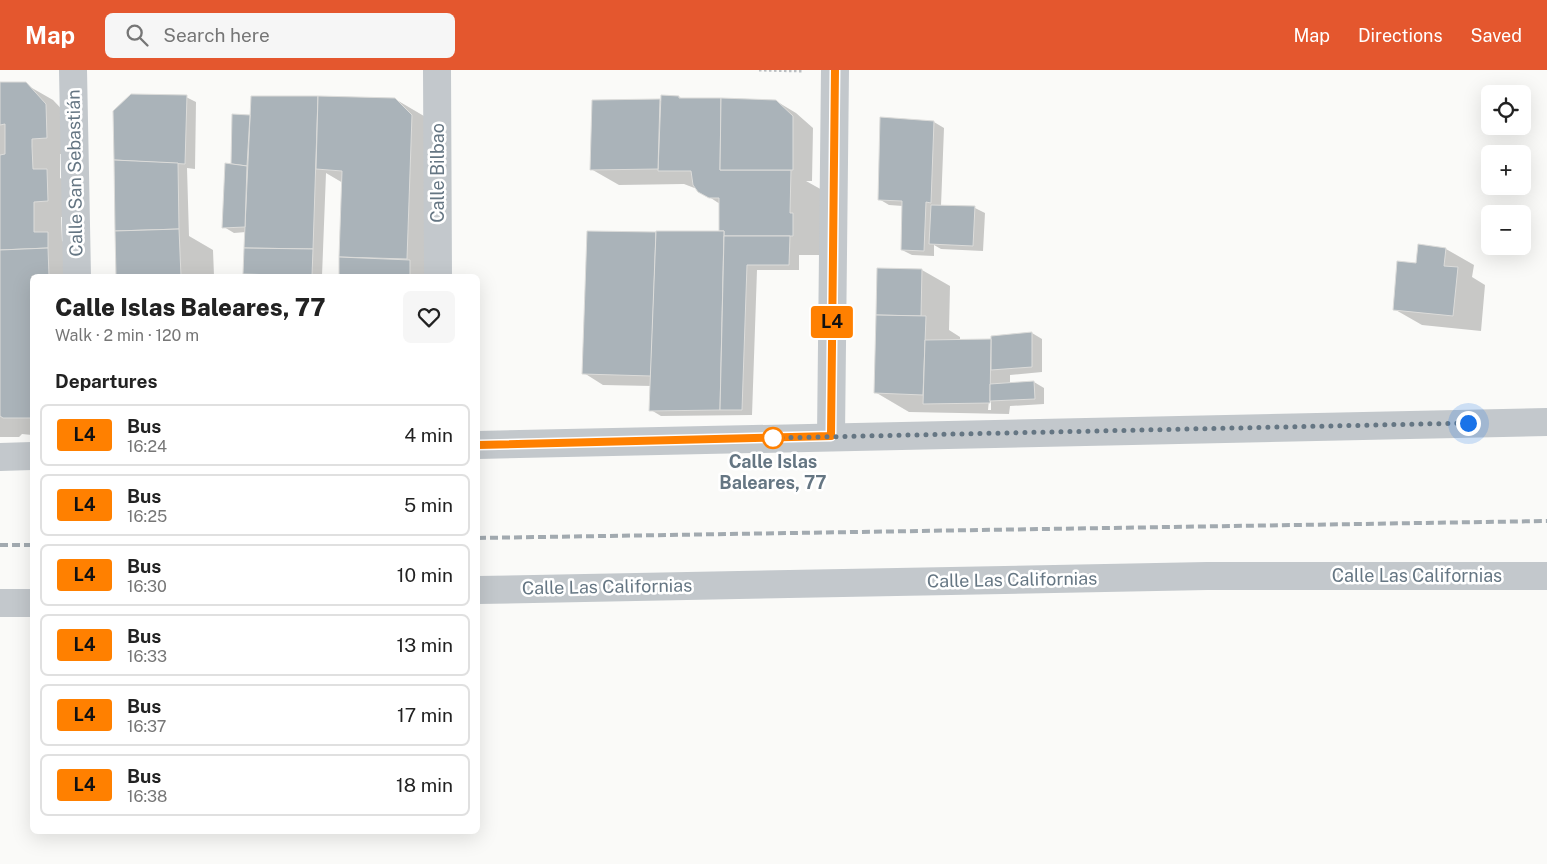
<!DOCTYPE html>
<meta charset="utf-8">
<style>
body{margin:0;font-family:"Public Sans",sans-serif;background:#f6f6f6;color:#222;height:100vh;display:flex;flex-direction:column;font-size:19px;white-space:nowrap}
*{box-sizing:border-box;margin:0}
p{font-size:16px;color:#767676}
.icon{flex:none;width:28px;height:28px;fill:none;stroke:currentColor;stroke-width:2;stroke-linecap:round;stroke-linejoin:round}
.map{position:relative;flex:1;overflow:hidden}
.panel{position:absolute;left:30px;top:204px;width:450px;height:560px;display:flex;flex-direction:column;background:#fff;border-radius:8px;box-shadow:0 5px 20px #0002}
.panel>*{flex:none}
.badge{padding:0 10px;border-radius:4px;font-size:18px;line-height:32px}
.fabs{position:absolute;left:1481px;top:15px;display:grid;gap:10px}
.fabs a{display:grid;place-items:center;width:50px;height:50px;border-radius:8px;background:#fff;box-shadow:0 5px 20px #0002;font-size:25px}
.you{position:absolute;width:25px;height:25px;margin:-12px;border:4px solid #fff;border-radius:50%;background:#1a73e8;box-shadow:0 0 0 8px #1a73e833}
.map>.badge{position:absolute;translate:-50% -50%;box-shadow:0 0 0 2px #fff}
h2{padding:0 25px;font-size:19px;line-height:45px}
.round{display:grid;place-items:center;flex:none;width:52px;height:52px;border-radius:8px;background:#f6f6f6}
.overview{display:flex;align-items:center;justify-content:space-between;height:85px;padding:0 25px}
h1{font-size:24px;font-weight:800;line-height:38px}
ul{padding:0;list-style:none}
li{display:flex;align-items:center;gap:15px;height:62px;margin:0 10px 8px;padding:0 15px;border:2px solid #e0e0e0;border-radius:8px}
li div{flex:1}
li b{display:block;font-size:19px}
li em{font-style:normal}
li .badge{min-width:55px;font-weight:700;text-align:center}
header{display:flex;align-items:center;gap:30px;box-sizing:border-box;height:70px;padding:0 25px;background:#e4572e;color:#fff}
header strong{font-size:24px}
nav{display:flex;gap:28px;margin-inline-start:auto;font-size:18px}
.search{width:350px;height:45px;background:#f6f6f6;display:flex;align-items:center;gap:12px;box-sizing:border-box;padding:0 18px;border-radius:8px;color:#767676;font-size:19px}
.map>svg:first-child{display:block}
</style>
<header>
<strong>Map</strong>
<div class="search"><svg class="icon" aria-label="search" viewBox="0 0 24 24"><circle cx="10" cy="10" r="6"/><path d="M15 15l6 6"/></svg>Search here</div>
<nav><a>Map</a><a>Directions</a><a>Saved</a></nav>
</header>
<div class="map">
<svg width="1547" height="794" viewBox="0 0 1547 794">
<rect width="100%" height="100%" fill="#fafaf8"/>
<!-- shadow -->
<g fill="#0003" fill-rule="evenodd">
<polygon points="0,13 25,14 53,30 73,51 74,84 60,84 60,108 75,116 75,146 61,147 62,171 76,179 82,206 32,206 32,365 22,364 19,367 0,367"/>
<polygon points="186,27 196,32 195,99 187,98 189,166 213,180 214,206 117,206 115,42"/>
<polygon points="252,27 395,29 429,49 441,206 340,206 343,113 326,103 322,206 250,206 244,203 246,162 234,163 224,157 232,96 233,46 251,46"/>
<polygon points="679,27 683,29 776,31 796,43 813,58 812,111 806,111 824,121 826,185 799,185 799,200 757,200 752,345 661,346 651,340 652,316 603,315 584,303 720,162 720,134 697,119 684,114 619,115 591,99 594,31 662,31"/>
<polygon points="934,52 944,58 941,136 975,138 985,143 983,181 941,179 934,175 934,186 912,185 902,180 903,136 889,135 879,129"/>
<polygon points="1419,176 1446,179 1474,195 1472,207 1485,215 1481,261 1422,255 1394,239 1417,194"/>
<path d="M922,200L950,216L949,260L960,267V270H992L1032,263L1042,269V302L1010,305V314L1034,312L1044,318V334L1010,336L1009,344L909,342L875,322ZM989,330H991V340H988Z"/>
</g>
<!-- building -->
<g fill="#aab3b9" stroke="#dcdcda">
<polygon points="0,12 26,12 46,34 47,68 32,69 32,77 33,99 47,99 48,131 34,132 34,162 48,162 48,178 0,180 0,85 5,84 5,54 0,55"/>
<polygon points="131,24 187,25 185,94 114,90 113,41"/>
<polygon points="661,25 679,26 679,28 721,28 720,100 791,100 790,143 793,143 793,166 724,166 724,161 719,161 719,128 709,128 698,122 693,115 691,101 658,101"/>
<polygon points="251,26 318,26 313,179 244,178"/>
<polygon points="318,26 395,28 412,45 407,189 339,187 342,101 316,99"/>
<polygon points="721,28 776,30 793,46 793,100 720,100"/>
<polygon points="660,29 658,99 590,100 592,30"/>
<polygon points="232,44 250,45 247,96 231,94"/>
<polygon points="880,47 934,51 931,133 926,132 924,181 901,180 902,131 878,130"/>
<polygon points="114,90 178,93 179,159 115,161"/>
<polygon points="225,93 247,96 245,157 222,158"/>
<polygon points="931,135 975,136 973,176 929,174"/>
<polygon points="179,159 181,206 116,206 115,161"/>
<polygon points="587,161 656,162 651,306 582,304"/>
<polygon points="656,161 724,161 720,340 649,341"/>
<polygon points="724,166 790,166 789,195 747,195 742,340 720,340"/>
<polygon points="1418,174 1446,178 1444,196 1458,197 1453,246 1393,240 1397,191 1416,193"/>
<polygon points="48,178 49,206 32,206 32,346 30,348 3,348 0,346 0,180"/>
<polygon points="244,178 313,179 312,206 243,204"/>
<polygon points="339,187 410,190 410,206 339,206"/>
<polygon points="877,198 922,199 921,246 876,245"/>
<polygon points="876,245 926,246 923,325 874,323"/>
<polygon points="1032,262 1032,297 991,300 991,266"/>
<polygon points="991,269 990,333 923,334 925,270"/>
<polygon points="1034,311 1035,329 990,331 990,314"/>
</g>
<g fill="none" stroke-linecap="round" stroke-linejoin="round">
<!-- path -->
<polyline stroke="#bbbfc2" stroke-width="3" stroke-dasharray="2.5 2.5" stroke-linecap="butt" points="759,0 802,1"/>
<!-- minor -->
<g stroke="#c3c8cc" stroke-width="28">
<polyline points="73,0 77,206"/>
<polyline points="437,0 438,206"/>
<polyline points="831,366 835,0"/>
<polyline points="478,375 1547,352"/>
<polyline points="0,387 32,386"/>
<polyline points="478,520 1207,506 1547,506"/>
<polyline points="0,533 32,533"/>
</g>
<!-- rail -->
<g stroke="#a2aab0" stroke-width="4" stroke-dasharray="8 4" stroke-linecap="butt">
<polyline points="478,468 1547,451"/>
<polyline points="0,475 32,475"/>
</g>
</g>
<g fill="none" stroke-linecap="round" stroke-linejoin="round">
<!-- line casing -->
<g stroke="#fff" stroke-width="11">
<polyline id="line" points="478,375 831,366 835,0"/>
</g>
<!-- line -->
<use href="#line" stroke="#ff8000" stroke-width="8"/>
<!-- walk -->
<polyline stroke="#657683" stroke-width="5" stroke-dasharray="0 9" points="773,368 1468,353"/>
</g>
<!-- markers -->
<circle fill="#fff" stroke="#ff8000" stroke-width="2.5" cx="773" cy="368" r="10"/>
<g text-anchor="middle" stroke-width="5" stroke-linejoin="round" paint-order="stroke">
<!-- street labels -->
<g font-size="18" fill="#657683" stroke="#fff">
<text transform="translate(75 103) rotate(-91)" y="6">Calle San Sebastián</text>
<text transform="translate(438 103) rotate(-90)" y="6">Calle Bilbao</text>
<text x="1417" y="512">Calle Las Californias</text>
<text transform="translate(1012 510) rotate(-1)" y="6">Calle Las Californias</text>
<text transform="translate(607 517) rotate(-1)" y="6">Calle Las Californias</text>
</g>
<!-- stop labels -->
<g font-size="18" font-weight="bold" fill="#657683" stroke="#fff">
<text x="773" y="398">Calle Islas<tspan x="773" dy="21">Baleares, 77</tspan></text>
</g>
</g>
</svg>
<div class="fabs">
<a><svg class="icon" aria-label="locate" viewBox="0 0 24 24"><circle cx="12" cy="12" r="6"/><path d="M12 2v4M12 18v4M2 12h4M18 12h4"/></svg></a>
<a>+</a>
<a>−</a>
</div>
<div class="you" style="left:1468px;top:353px"></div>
<b class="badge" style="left:832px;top:252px;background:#ff8000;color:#111">L4</b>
<section class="panel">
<div class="overview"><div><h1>Calle Islas Baleares, 77</h1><p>Walk · 2 min · 120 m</p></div><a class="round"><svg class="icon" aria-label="heart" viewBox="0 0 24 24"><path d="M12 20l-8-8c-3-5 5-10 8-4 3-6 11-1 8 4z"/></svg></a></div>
<h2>Departures</h2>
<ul>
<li><span class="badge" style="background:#ff8000;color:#111">L4</span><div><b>Bus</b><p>16:24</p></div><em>4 min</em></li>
<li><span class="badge" style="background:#ff8000;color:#111">L4</span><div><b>Bus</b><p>16:25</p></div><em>5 min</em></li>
<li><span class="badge" style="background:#ff8000;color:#111">L4</span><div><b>Bus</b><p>16:30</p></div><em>10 min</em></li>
<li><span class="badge" style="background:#ff8000;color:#111">L4</span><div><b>Bus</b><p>16:33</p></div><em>13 min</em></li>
<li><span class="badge" style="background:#ff8000;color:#111">L4</span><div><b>Bus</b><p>16:37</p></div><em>17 min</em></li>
<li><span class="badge" style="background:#ff8000;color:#111">L4</span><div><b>Bus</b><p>16:38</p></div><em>18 min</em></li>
</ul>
</section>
</div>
